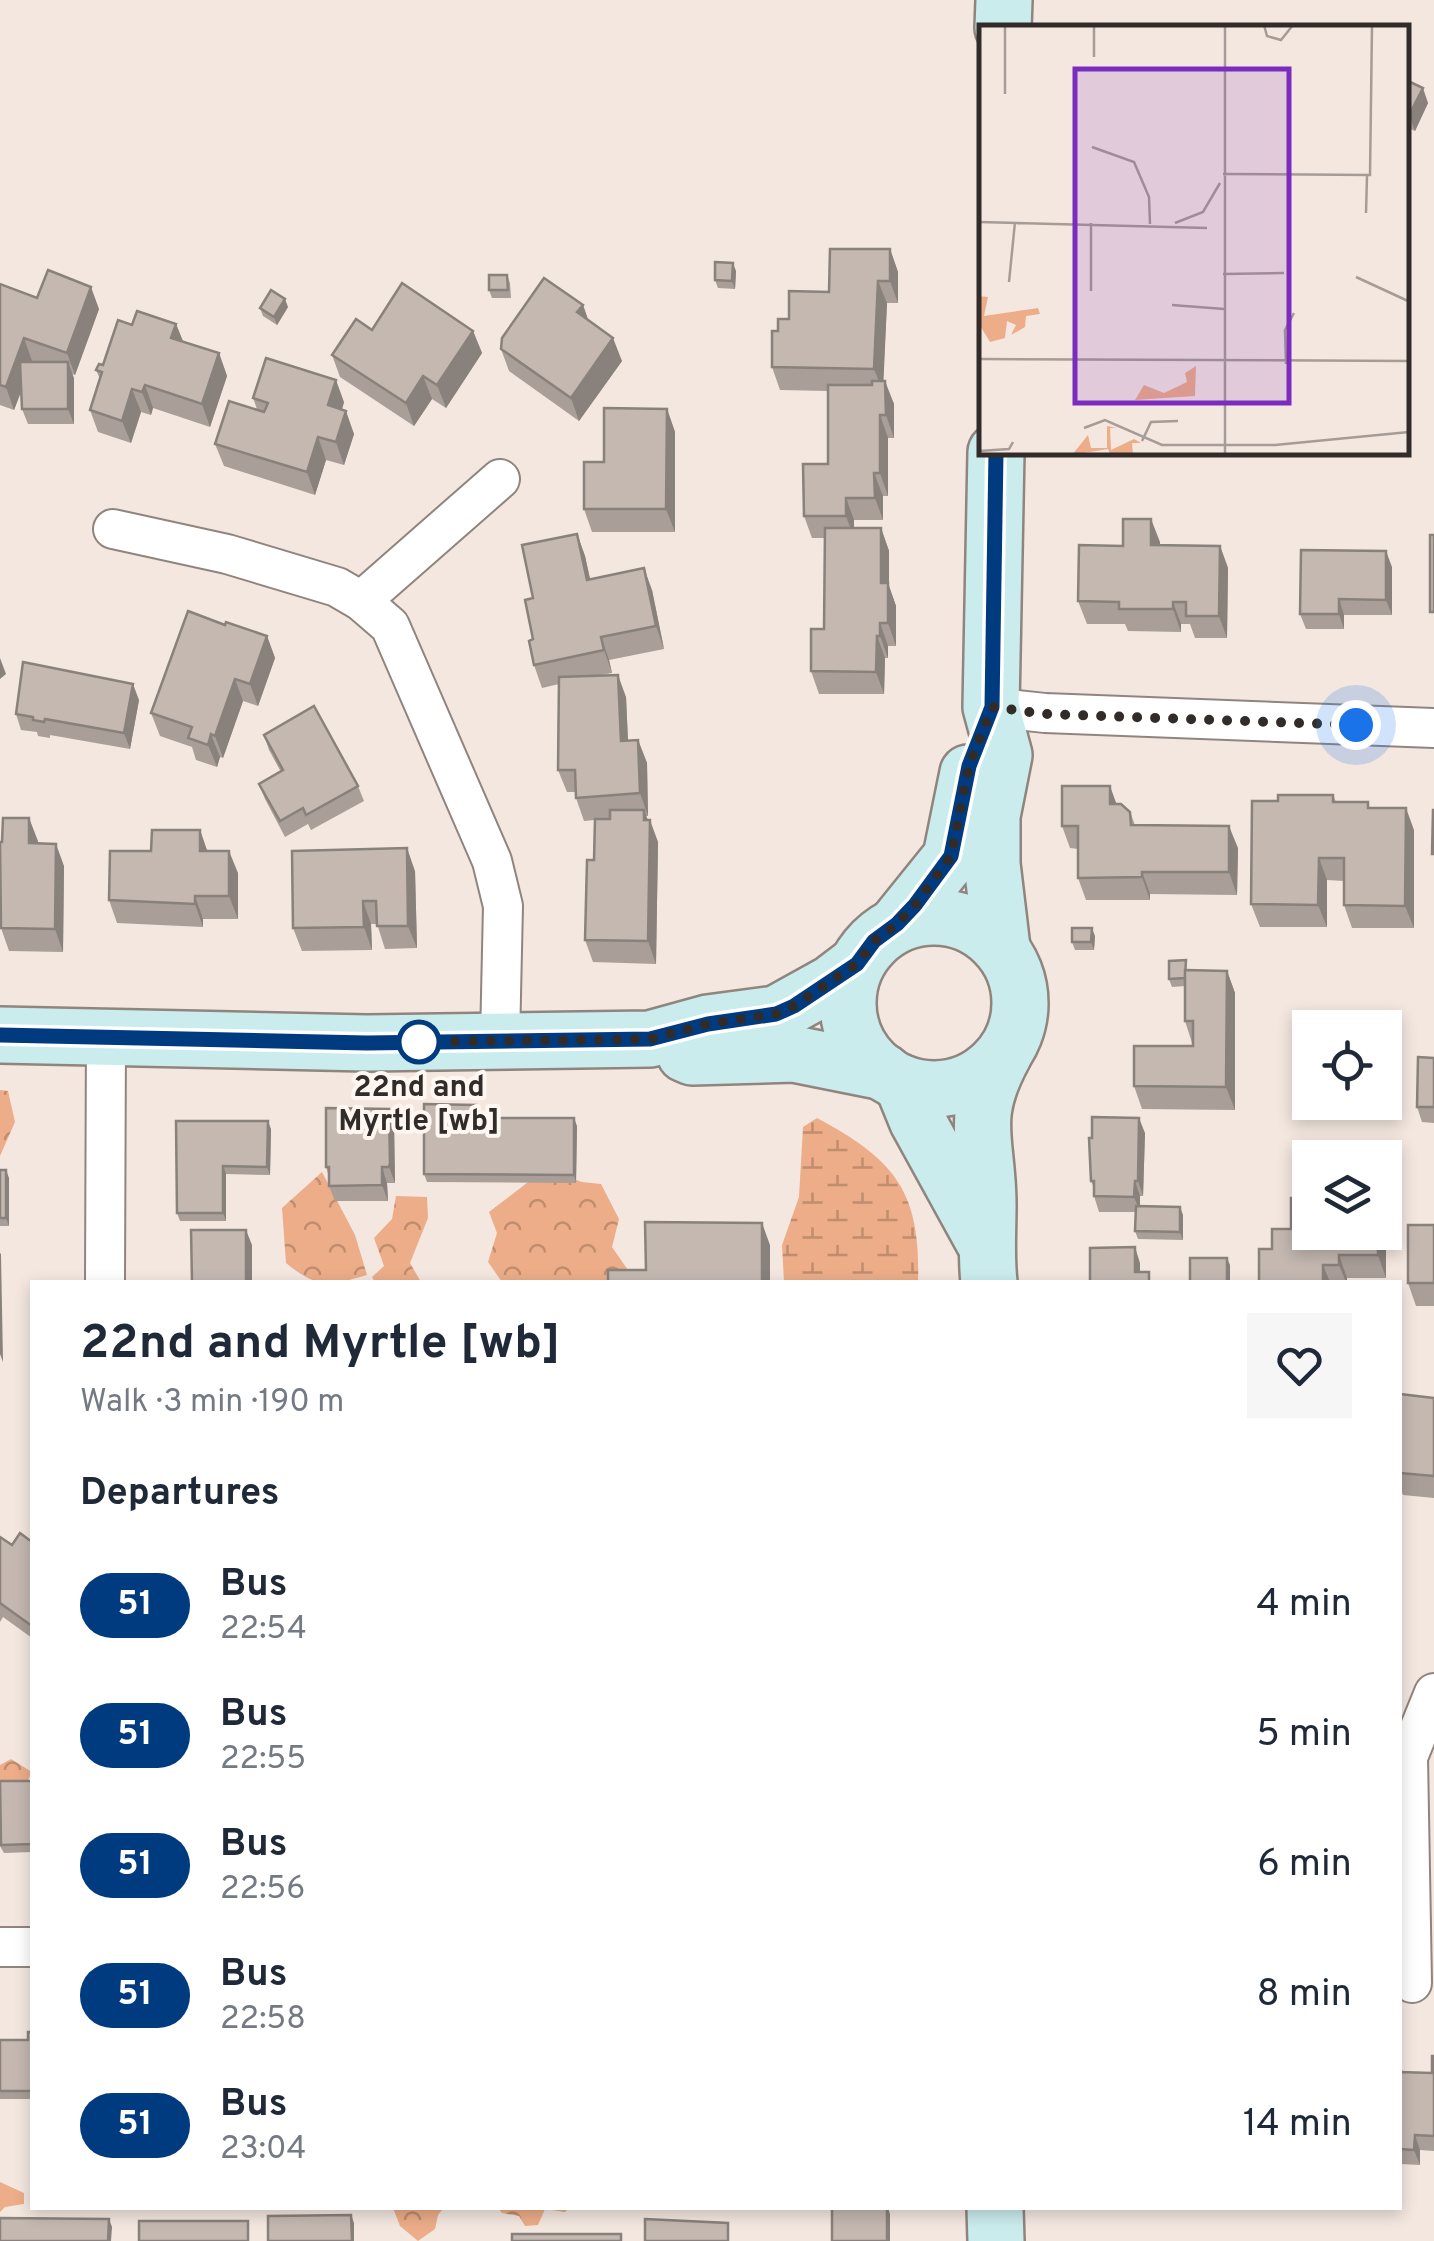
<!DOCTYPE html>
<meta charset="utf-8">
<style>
body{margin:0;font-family:Overpass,sans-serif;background:#f6f6f7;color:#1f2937;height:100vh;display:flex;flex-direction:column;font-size:38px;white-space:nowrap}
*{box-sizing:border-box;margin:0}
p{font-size:32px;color:#747a83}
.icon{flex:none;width:55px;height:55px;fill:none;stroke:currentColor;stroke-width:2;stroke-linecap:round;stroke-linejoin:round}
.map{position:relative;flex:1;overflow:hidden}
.drawer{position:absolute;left:30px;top:1280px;width:1372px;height:930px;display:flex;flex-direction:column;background:#fff;border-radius:0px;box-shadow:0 5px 15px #0003}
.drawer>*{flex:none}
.badge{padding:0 20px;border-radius:32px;font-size:35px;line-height:65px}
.buttons{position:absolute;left:1292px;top:1010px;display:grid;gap:20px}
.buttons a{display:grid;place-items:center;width:110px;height:110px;border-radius:0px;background:#fff;box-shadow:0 5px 15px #0003;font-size:50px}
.you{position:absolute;width:50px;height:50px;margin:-25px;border:8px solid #fff;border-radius:50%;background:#1a73e8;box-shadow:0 0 0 15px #1a73e833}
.map>.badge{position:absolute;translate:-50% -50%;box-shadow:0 0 0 5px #fff}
h2{padding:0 50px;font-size:38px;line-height:90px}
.round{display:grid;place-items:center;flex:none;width:105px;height:105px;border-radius:0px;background:#f6f6f7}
.summary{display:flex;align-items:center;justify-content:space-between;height:170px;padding:0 50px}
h1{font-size:48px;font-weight:700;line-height:75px}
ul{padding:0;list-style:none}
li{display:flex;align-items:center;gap:30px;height:130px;padding:0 50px}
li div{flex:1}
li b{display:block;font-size:38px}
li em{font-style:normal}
li .badge{min-width:110px;font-weight:700;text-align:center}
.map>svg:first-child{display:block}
</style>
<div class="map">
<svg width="1434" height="2241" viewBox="0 0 1434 2241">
<defs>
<pattern id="forest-crowns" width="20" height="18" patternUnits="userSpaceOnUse" patternTransform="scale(2.5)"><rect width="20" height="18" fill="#ecad88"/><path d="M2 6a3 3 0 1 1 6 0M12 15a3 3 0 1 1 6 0" fill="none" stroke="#c08d6f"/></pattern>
<pattern id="wetland-marsh" width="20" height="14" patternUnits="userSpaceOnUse" patternTransform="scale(2.5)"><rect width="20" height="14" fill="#ecad88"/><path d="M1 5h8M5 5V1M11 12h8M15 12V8" fill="none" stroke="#c08d6f"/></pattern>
</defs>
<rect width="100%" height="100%" fill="#f4e7e0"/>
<!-- forest -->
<g fill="url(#forest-crowns)">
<polygon points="0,1090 8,1091 15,1122 0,1156"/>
<polygon points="545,1169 582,1182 601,1184 619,1219 612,1247 628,1270 614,1282 502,1282 488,1262 497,1233 489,1212"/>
<path d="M322,1172L355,1235L367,1275C328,1286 318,1289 286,1263L282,1208Z"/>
<polygon points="396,1196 427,1197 428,1218 410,1263 421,1282 375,1282 372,1277 384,1266 374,1238 392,1219"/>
<polygon points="11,1759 32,1772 20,1796 0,1796 0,1765"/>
<polygon points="0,2182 24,2193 24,2204 5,2207 0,2212"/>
<polygon points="393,2208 444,2208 438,2215 435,2229 418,2241 400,2226"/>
<polygon points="498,2208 569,2208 565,2212 545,2209 538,2225 525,2226 519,2216 502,2213"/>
</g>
<!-- wetland -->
<path fill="url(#wetland-marsh)" d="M817,1118C896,1160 921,1193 918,1282H784L782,1245L799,1197L803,1127Z"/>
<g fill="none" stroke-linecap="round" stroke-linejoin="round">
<!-- street casing -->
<g stroke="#90857e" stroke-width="42">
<g id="street">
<polyline points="113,529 227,554 337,587 361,601 390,626 492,861 503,906 500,1040"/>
<polyline points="361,601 500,479"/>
<polyline points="991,707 1045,713 1434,728"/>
<polyline points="105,1282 106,1036"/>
<polyline points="0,1947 32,1947"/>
<polyline points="1412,1983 1408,1757 1434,1693"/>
</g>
</g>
<!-- secondary casing -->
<g stroke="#90857e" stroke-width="60">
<g id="secondary">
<polyline points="1003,28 1004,0"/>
<polyline points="996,452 991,707 1004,755 992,816 992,864 1002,948"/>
<circle cx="934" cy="1003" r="86"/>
<polyline points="897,924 951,857 968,773"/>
<polyline points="0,1035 367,1043 650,1039 708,1023 776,1014 832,983 857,964"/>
<polyline points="685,1054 692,1057 794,1054 884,1072"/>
<polyline points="902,1083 917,1120 983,1240"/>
<path d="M989,1282C986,1256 988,1232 988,1205C988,1138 968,1120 1004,1054"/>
<polyline points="995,2208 996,2241"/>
</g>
</g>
<!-- street -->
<use href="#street" stroke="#fff" stroke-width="38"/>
<!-- secondary -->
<use href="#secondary" stroke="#caeced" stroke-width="55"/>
</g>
<!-- wall -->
<g fill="#a99e98">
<polygon points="1406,80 1428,103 1415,131 1406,127"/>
<polygon points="890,249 898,272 898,303 887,303 883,381 894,404 894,438 888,438 888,496 883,496 883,520 854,520 854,528 881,528 889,551 889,586 896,606 896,646 888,646 888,658 885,658 884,694 819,694 811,671 824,629 825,538 812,538 804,516 828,464 828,391 780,390 772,367 778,331 789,319"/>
<polygon points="736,271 735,289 718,288 715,280"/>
<polygon points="507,275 510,283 511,298 492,298 489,290"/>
<polygon points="0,284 37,298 99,309 75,375 72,374 74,424 28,424 22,409 22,390 14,410 0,405"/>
<polygon points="583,305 588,320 622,361 579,421 509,371 501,349"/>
<polygon points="288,307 277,325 263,316 260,308"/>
<polygon points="176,324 183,342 219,353 227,376 210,427 153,408 151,415 141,412 131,443 98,432 90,410 100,379 96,370 103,365 132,325"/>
<polygon points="372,330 473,331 482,353 446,408 432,399 414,426 340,377 332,355"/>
<polygon points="253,398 344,402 342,410 354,434 344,465 326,460 315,495 224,466 215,444 257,409"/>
<polygon points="667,409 675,432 675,532 592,532 584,509 604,462"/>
<polygon points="577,534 585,556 590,579 652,590 664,649 609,660 612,673 601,675 626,697 628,741 638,740 647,763 648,816 646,816 658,842 656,964 593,962 585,940 594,860 595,820 584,821 576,798 575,792 567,792 558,770 559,684 542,688 534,665 533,598"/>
<polygon points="1160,542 1160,545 1220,546 1228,568 1227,638 1195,638 1190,624 1181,624 1181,632 1128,631 1125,624 1087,624 1078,601 1123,546"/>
<polygon points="1392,567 1392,615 1344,615 1344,629 1306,629 1300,614"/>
<polygon points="225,625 267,636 275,658 258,706 243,701 223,758 220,757 217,767 196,760 192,747 160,736 151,713"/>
<polygon points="139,700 130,749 50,735 50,738 38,736 37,732 21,730 16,714"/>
<polygon points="264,735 358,786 364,801 311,830 308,824 285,837 265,799 259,784 281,772 269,750"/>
<polygon points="1333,795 1336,802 1368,802 1369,808 1414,830 1414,928 1352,928 1344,905 1344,881 1327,880 1327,927 1260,927 1251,904 1278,801"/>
<polygon points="1117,804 1130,812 1135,825 1238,848 1237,895 1150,894 1150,900 1086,900 1078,878 1078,849 1070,848 1062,826"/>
<polygon points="29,818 38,843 64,866 63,952 9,951 1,928 0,842 2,842"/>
<polygon points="200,830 207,851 238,873 238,919 203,919 203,927 117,923 109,900 151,851"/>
<polygon points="415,871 417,948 385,949 377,924 371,924 372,950 302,951 293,928"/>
<polygon points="1095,936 1094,950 1075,950 1072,942"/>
<polygon points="1189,970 1227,971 1235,993 1235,1110 1142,1109 1134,1086 1193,1046 1185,1021 1185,986 1172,987 1169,979"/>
<polygon points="1434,1058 1434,1123 1422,1122 1417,1107"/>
<polygon points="476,1105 479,1118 577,1126 576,1183 427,1182 424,1174"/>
<polygon points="176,1121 271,1129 270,1175 226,1174 226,1221 180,1221 177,1213"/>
<polygon points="394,1124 395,1178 395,1183 387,1183 388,1201 335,1201 329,1186 329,1177 326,1167"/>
<polygon points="1145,1133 1143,1196 1140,1196 1140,1206 1183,1215 1183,1240 1138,1239 1135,1231 1135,1212 1099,1212 1094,1196 1094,1188 1091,1181"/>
<polygon points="0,1170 9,1178 9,1226 0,1226"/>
<polygon points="1386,1221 1386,1278 1347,1278 1347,1282 1259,1282"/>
<polygon points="1434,1225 1434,1306 1416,1306 1408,1283"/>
<polygon points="1400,1394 1434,1398 1434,1498 1403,1495 1400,1488"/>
<polygon points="0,1537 12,1545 32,1542 32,1638 3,1617 0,1622"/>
<polygon points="0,1781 32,1781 32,1852 4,1853 0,1846"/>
<polygon points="32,2032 32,2099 0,2099 0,2040 28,2040"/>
<polygon points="1434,2056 1434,2151 1420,2150 1420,2165 1400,2164 1400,2072 1432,2073"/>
</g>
<!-- shaded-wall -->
<g fill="#89817c">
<polygon points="1423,88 1428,103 1415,131 1409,115"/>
<polygon points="890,249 898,272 898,303 890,281"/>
<polygon points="733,263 736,271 735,289 732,281"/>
<polygon points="878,281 887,303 883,391 874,369"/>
<polygon points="91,287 99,309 75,375 67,353"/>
<polygon points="285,299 288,307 277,325 274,317"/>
<polygon points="583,305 591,328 577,312"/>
<polygon points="176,324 185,346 171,338"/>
<polygon points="473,331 482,353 446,408 437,385"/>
<polygon points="24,338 32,361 14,410 6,387"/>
<polygon points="613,338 622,361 579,421 571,398"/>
<polygon points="219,353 227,376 210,427 202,404"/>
<polygon points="68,362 74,378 74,424 68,409"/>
<polygon points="423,376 432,399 414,426 406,403"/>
<polygon points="336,380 344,402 336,428 328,405"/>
<polygon points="885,381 894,404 894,438 886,415"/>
<polygon points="145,385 153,408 151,415 142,392"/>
<polygon points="132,389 141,412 131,443 122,421"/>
<polygon points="667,409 675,432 675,532 666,509"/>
<polygon points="346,411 354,434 344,465 336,442"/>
<polygon points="880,415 888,438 888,496 880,473"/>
<polygon points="318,437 326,460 315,495 307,472"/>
<polygon points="874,473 883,496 883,520 875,498"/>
<polygon points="846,498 854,520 854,538 846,516"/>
<polygon points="1151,519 1160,542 1160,568 1151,545"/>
<polygon points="881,528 889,551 889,586 896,606 896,646 888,623 881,583"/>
<polygon points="577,534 585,556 595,602 587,580"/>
<polygon points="1220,546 1228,568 1227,638 1219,616"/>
<polygon points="1386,551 1392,567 1392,615 1386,600"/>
<polygon points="644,568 652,590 664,649 656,626"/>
<polygon points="1339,599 1344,615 1344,629 1339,614"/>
<polygon points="1173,602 1181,624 1181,632 1173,609"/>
<polygon points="880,623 888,646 888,658 880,636"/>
<polygon points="267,636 275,658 258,706 250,684"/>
<polygon points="877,636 885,658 884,694 876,672"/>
<polygon points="601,637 609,660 612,673 604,650"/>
<polygon points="0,658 6,674 0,679"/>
<polygon points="618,675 626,697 629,764 621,741"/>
<polygon points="235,679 243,701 223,758 215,736"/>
<polygon points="133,684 139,700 130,749 124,733"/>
<polygon points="211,734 220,757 217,767 208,745"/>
<polygon points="638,740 647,763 648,816 640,793"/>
<polygon points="1110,786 1118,808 1110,804"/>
<polygon points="1406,808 1414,830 1414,928 1405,906"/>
<polygon points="644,810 650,826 650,820 658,842 656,964 648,941"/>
<polygon points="29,818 38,841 37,866 29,843"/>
<polygon points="1229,826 1238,848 1237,895 1229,872"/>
<polygon points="200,830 208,853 200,851"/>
<polygon points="56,844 64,866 63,952 55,929"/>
<polygon points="407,848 415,871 417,948 408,926"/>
<polygon points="229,851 238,873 238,919 229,896"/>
<polygon points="1319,858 1327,880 1327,927 1318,905"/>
<polygon points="1142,872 1150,894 1150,900 1142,877"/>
<polygon points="195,896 203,919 203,927 195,904"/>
<polygon points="363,901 371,924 372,950 364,927"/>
<polygon points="1092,928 1095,936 1094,950 1091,942"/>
<polygon points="1227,971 1235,993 1235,1110 1226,1087"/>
<polygon points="389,1109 394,1124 395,1183 389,1167"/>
<polygon points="574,1118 577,1126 576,1183 574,1175"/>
<polygon points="1139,1118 1145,1133 1143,1196 1138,1181"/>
<polygon points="268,1121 271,1129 270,1175 267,1167"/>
<polygon points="223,1166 226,1174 226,1221 223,1213"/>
<polygon points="382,1167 387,1183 388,1201 382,1185"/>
<polygon points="6,1170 9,1178 9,1226 6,1218"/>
<polygon points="1135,1181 1140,1196 1140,1212 1134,1197"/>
<polygon points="1180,1207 1183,1215 1183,1240 1180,1232"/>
<polygon points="1385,1217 1386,1221 1386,1278 1378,1255 1378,1232 1385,1232"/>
<polygon points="762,1223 770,1245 770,1282 762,1282"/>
<polygon points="246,1230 252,1245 252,1282 246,1282"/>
<polygon points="1135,1247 1140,1263 1140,1282 1135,1272"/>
<polygon points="0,1253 1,1254 3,1362 0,1354"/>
<polygon points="1339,1255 1347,1278 1347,1282 1346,1282 1339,1265"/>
<polygon points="1227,1258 1230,1265 1230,1282 1227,1282"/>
<polygon points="1323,1265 1330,1282 1323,1282"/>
<polygon points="1415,2135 1420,2150 1420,2165 1414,2150"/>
<polygon points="888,2208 890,2214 890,2241 887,2241"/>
<polygon points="351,2215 354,2223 354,2241 352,2241"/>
<polygon points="109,2219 112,2227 111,2241 108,2241"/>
</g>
<!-- building -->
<g fill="#c4b8b1" stroke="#89817c" stroke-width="2.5">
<polygon points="1406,80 1423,88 1409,115 1406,114"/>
<polygon points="830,249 890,249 890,281 878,281 874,369 772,367 772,331 778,331 778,319 789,319 789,291 829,292"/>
<polygon points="715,262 733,263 732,281 715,280"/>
<polygon points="48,270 91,287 67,353 24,338 6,387 0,385 0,284 37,298"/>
<polygon points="489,275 507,275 508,290 489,290"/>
<polygon points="544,278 583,305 577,312 613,338 571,398 501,349 502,338"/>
<polygon points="402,283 473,331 437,385 423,376 406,403 332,355 356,319 372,330"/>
<polygon points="271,290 285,299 274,317 260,308"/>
<polygon points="137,311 176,324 171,338 219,353 202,404 145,385 142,392 132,389 122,421 90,410 102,372 96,370 99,364 103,365 118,320 132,325"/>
<polygon points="266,358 336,380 328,405 346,411 336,442 318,437 307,472 215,444 229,401 264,412 268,403 253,398"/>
<polygon points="20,362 68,362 68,409 22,409"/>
<polygon points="872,381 885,381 886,415 880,415 880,473 874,473 875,498 846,498 846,516 804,516 803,464 828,464 828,385 872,385"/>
<polygon points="604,408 667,409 666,509 584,509 584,462 604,462"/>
<polygon points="1123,519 1151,519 1151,545 1220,546 1219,616 1186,616 1186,602 1173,602 1173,609 1119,609 1119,602 1078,601 1079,545 1123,546"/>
<polygon points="825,528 881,528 881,583 888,583 888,623 880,623 880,636 877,636 876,672 811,671 811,629 824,629"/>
<polygon points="577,534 587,580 644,568 656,626 601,637 604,650 534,665 529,641 533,639 525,600 533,598 522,545"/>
<rect x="1430" y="535" width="4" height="77"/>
<polygon points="1301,550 1386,551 1386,600 1339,599 1339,614 1300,614"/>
<polygon points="188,611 225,625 226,622 267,636 250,684 235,679 215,736 211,734 208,745 188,738 192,727 151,713"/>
<polygon points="23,662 133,684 124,733 45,719 44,722 33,720 33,717 16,714"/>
<polygon points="618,675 621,741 638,740 640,793 576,798 575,770 558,770 559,677"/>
<polygon points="314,706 358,786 306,815 303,808 280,821 259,784 283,770 264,735"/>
<polygon points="1062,786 1110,786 1110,804 1121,804 1130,812 1131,825 1229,826 1229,872 1142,872 1142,877 1078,878 1078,826 1062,826"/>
<polygon points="1278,795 1333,795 1333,802 1368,802 1368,808 1406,808 1405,906 1344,905 1344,858 1319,858 1318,905 1251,904 1252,801 1278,801"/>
<polygon points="610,810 644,810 644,820 650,820 648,941 585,940 587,860 594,860 595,819 610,819"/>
<polygon points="1433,810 1434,810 1434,854 1432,854"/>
<polygon points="3,818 29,818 29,843 56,844 55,929 1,928 0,842 2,842"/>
<polygon points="152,830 200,830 200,851 229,851 229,896 195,896 195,904 109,900 110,851 151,851"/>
<polygon points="407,848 408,926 377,926 376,901 363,901 364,927 293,928 292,851"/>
<polygon points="1072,928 1092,928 1091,942 1072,942"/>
<polygon points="1186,960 1185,978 1169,979 1169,961"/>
<polygon points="1185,970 1227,971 1226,1087 1134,1086 1134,1046 1193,1046 1193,1021 1185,1021"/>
<polygon points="1418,1057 1434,1058 1434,1107 1417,1107"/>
<polygon points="424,1104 476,1105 476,1118 574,1118 574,1175 424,1174"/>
<polygon points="326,1108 389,1109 390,1163 389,1167 382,1167 382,1185 329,1186 329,1167 326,1167"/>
<polygon points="1092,1117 1139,1118 1138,1181 1135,1181 1134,1197 1094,1196 1094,1181 1091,1181 1089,1138 1092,1138"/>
<polygon points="176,1121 268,1121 267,1167 223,1166 223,1213 177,1213"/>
<rect x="0" y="1170" width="6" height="48"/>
<polygon points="1291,1198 1310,1198 1310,1232 1378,1232 1378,1255 1339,1255 1339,1265 1323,1265 1323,1282 1259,1282 1259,1249 1272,1249 1272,1229 1291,1229"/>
<polygon points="1136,1206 1180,1207 1180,1232 1135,1231"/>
<polygon points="645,1222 762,1223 762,1282 608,1282 608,1270 646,1270"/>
<rect x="1408" y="1225" width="26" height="58"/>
<polygon points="191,1230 246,1230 246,1282 192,1282"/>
<polygon points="1135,1247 1135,1272 1149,1272 1149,1282 1090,1282 1090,1248"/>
<rect x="1190" y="1258" width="37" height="24"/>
<polygon points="1400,1394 1434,1398 1434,1476 1400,1473"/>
<polygon points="20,1533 32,1542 32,1626 0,1603 0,1537 12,1545"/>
<polygon points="0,1781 32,1781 32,1844 1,1845"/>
<polygon points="28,2032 32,2032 32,2091 0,2091 0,2040 28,2040"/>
<polygon points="1432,2056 1434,2056 1434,2136 1415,2135 1414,2150 1400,2149 1400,2072 1432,2073"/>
<rect x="832" y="2208" width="55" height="33"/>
<polygon points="351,2215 352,2241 268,2241 268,2216"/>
<polygon points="0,2218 109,2219 108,2241 0,2241"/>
<polygon points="645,2219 728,2223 728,2241 645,2241"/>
<rect x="139" y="2221" width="109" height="20"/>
<rect x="512" y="2234" width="109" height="7"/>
</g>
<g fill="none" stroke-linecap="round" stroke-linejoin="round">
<!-- line casing -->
<g stroke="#fff" stroke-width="22">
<polyline id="line" points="0,1035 367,1043 650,1039 708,1024 776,1014 794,1006 857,964 874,941 897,924 915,905 951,856 969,766 992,707 996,452"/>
</g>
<!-- line -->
<use href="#line" stroke="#003b80" stroke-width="15"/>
<!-- walk -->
<polyline stroke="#312c29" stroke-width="10" stroke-dasharray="0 18" points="419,1042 650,1039 708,1024 776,1014 794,1006 857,964 874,941 897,924 915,905 951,856 969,766 992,707 1045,714 1356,725"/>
</g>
<!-- markers -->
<circle fill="#fff" stroke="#003b80" stroke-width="5" cx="419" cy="1042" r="20"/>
<g text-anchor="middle" stroke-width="8" stroke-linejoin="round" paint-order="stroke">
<!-- stop labels -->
<g font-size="30" font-weight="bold" fill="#312c29" stroke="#fdf6f1">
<text x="419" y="1096">22nd and<tspan x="419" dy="34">Myrtle [wb]</tspan></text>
</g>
</g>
<!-- overview -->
<g transform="translate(979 25)">
<rect width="430" height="430" fill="#f4e7e0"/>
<path d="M0,271L9,272L5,291L59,283L61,289L47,291L46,302L32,310L37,300L28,296L26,313L11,317L0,299ZM217,341L216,371L156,375L165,360L185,368L208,357L206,348ZM128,401L138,403H131L132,425L155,414L162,418H153L154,430L131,429L129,424L93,430L109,410L112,423H128Z" fill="#ecad88"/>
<path fill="none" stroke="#a69c97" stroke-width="2.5" d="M285,0L288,11L302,15L314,0M115,32V0M26,69V0M113,122L155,137L170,172L171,199M244,149L391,150L393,0M387,188L388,151M0,197L228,203M196,198L224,187L241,158M244,249L305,248M377,252L429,276M30,257L36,197M112,266V198M193,280L245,284M0,334L430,336M307,339L306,305L315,288M105,403L126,395L183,420H296L430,407M163,416L172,397L199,396M0,426L30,424L34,417M246,430V0"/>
<path fill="#7b2cbf" fill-opacity="0.15" stroke="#7b2cbf" stroke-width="5" d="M96,44H310V378H96Z"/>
<rect width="430" height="430" fill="none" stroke="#312c29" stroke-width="5"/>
</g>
</svg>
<div class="buttons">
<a><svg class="icon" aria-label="locate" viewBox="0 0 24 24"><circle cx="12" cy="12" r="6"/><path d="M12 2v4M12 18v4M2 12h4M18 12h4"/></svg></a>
<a><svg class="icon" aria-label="layers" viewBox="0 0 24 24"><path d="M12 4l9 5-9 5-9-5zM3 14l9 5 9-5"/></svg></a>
</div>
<div class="you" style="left:1356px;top:725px"></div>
<section class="drawer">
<div class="summary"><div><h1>22nd and Myrtle [wb]</h1><p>Walk · 3 min · 190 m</p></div><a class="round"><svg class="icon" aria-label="heart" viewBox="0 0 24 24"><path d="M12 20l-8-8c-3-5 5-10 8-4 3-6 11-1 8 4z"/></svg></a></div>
<h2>Departures</h2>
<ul>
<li><span class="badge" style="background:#003b80;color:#fff">51</span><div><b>Bus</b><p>22:54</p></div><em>4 min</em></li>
<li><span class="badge" style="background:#003b80;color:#fff">51</span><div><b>Bus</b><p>22:55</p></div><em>5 min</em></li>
<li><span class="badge" style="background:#003b80;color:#fff">51</span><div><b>Bus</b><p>22:56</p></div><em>6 min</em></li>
<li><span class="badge" style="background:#003b80;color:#fff">51</span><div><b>Bus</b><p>22:58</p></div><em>8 min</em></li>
<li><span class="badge" style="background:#003b80;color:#fff">51</span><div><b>Bus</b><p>23:04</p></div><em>14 min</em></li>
</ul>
</section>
</div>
